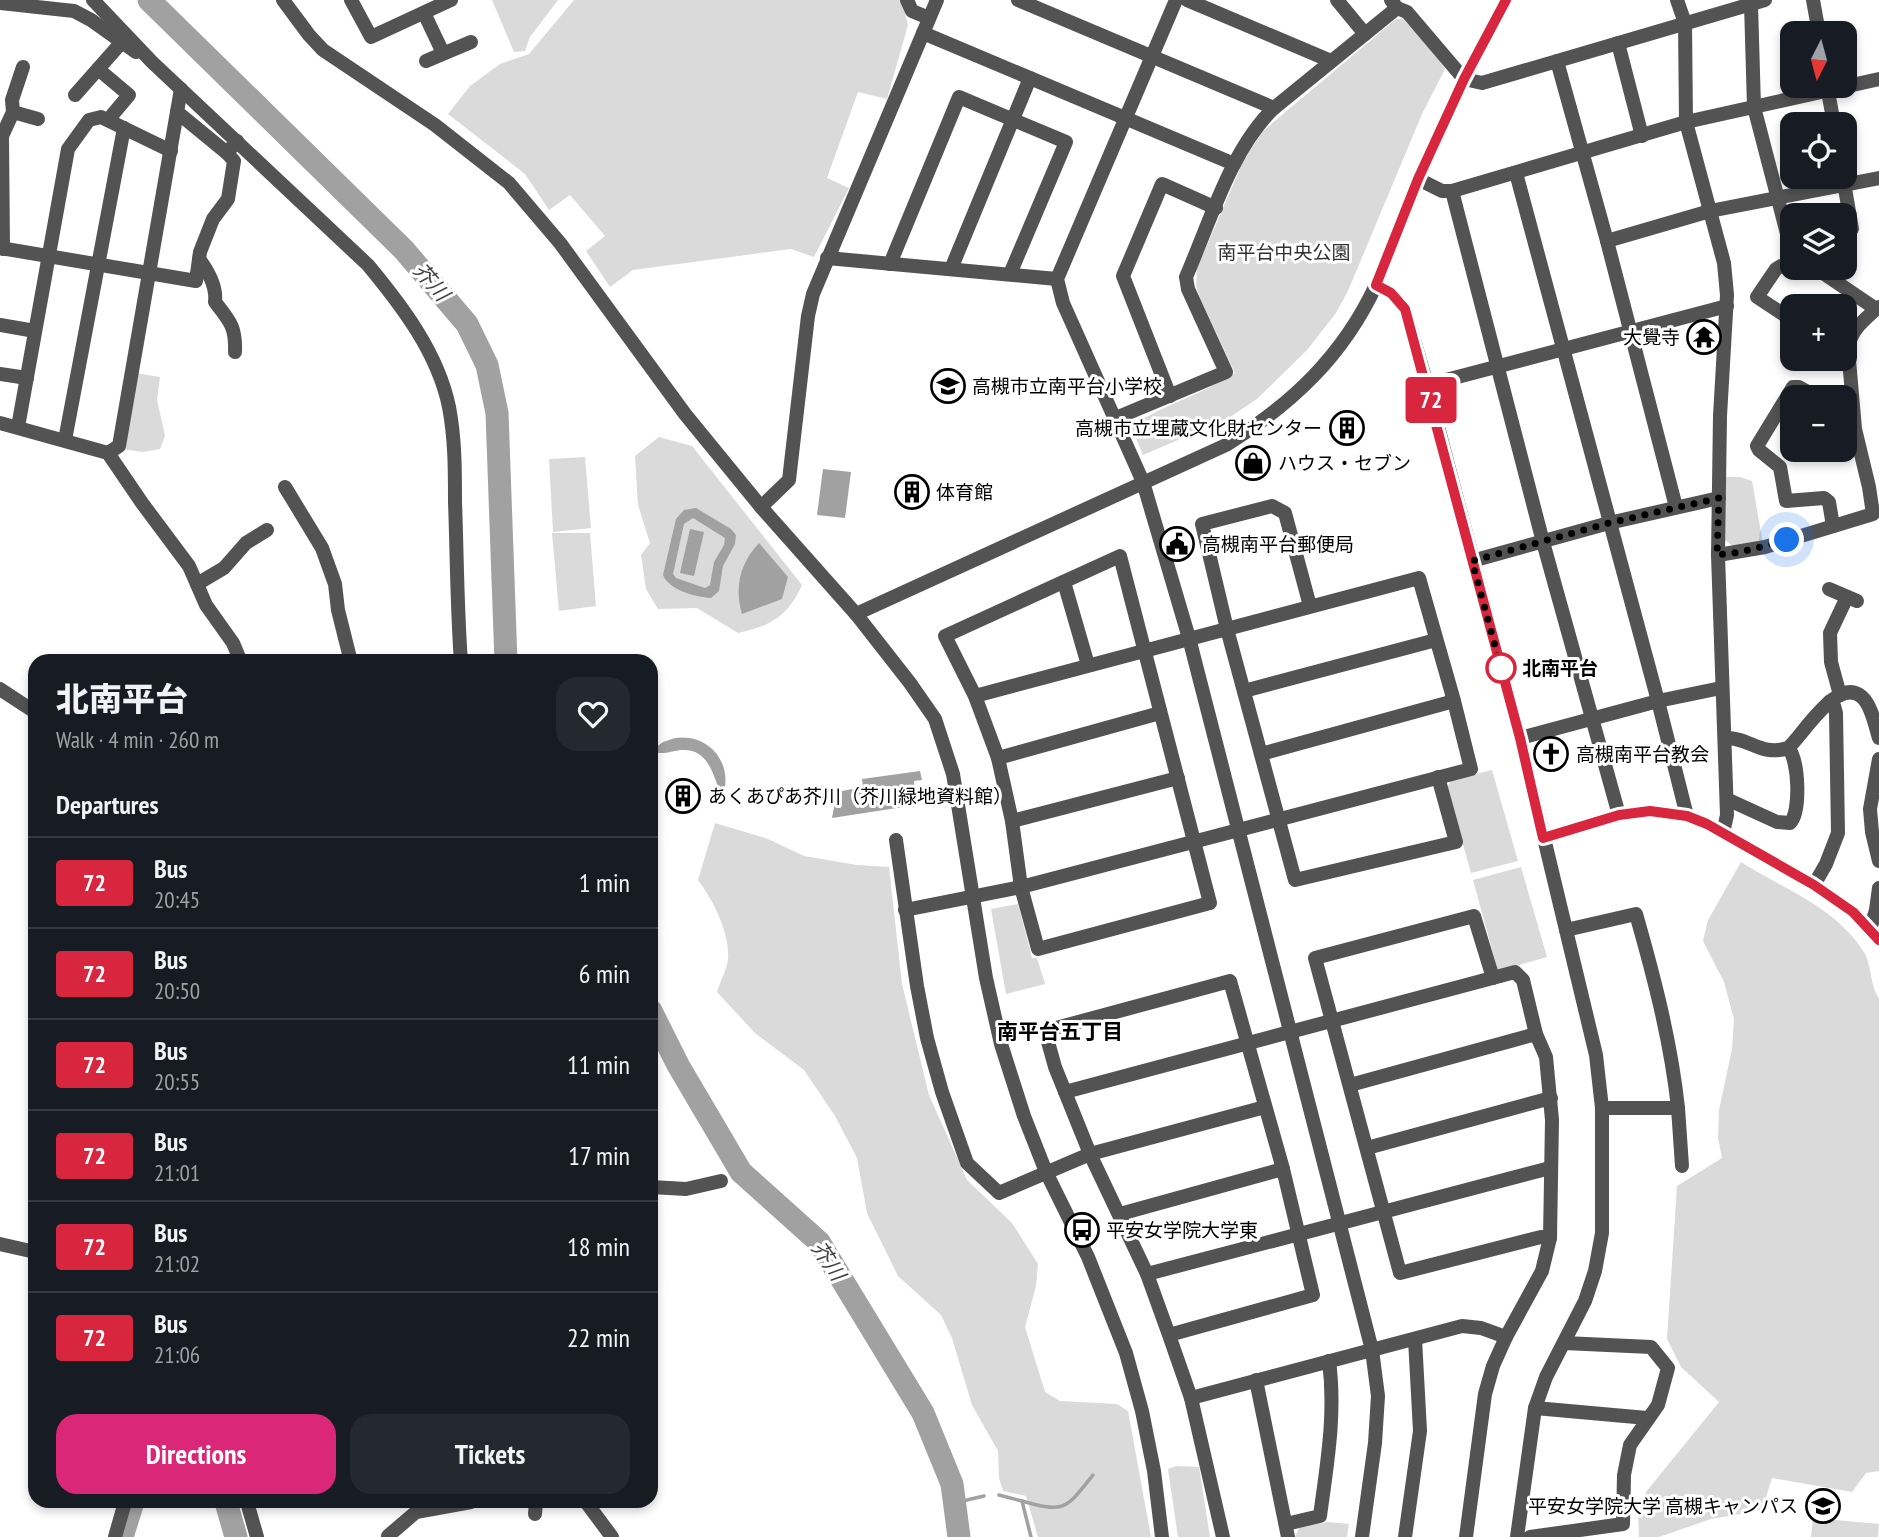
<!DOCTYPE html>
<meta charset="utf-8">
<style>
body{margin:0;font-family:"PT Sans Narrow","Noto Sans JP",sans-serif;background:#242831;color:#f1f3f6;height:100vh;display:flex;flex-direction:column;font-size:26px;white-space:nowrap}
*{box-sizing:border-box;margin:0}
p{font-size:23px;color:#9ea1a6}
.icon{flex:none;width:38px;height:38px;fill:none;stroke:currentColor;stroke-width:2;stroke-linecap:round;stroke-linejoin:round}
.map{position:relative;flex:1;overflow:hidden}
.panel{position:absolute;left:28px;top:654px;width:630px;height:854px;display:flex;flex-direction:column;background:#171b24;border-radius:21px;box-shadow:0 4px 10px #0003}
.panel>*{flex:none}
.badge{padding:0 14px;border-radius:5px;font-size:24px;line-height:46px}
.needle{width:46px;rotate:186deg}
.tools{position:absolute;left:1780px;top:21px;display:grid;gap:14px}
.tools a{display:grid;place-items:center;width:77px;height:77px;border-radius:14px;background:#171b24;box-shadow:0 4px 10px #0003;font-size:35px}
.you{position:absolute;width:35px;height:35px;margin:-18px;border:5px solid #fff;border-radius:50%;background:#1a73e8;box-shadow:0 0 0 10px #1a73e833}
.map>.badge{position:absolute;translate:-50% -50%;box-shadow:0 0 0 4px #fff}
h2{padding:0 28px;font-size:26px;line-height:63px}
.round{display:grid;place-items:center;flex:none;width:74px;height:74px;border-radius:21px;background:#242831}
.headline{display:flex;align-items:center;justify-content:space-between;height:119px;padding:0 28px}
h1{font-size:33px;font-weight:800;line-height:52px}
.primary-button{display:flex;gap:14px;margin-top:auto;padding:14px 28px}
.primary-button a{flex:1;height:80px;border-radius:21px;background:#db2777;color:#fff;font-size:28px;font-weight:800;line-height:80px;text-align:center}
.primary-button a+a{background:#242831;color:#f1f3f6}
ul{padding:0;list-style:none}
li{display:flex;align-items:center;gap:21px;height:91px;padding:0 28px;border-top:2px solid #363941}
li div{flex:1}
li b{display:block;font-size:26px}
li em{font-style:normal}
li .badge{min-width:77px;font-weight:700;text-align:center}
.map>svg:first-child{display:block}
</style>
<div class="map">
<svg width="1879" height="1537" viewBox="0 0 1879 1537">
<rect width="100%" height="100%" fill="#fff"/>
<!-- green -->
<g fill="#dadada">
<polygon points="492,0 558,0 530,37 525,51 514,52"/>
<polygon points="574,0 902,0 908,25 887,99 858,92 827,178 849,188 814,257 791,249 633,270 610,287 586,251 605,236 570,195 549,210 525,174 448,114 470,86 500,64 529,54"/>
<path d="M1396,19H1403L1438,58L1445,69L1422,114L1348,291L1336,313L1307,350L1257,399L1227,419L1143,455L1131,426C1163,405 1203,394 1235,373L1200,298L1196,286L1197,268L1243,162L1263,131Z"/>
<polygon points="136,373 160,377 157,400 165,436 160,449 143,452 123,449"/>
<path d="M659,437L692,446L802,585C788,616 771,626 738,633L697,608L658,609L646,589L641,555L650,543L638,505L635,456Z"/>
<polygon points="585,457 591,528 553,532 549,459"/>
<polygon points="1726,477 1740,477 1752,481 1763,544 1735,548 1725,540"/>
<polygon points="552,533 590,533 596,606 559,611"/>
<polygon points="1492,770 1518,861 1471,873 1447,788 1451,780"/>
<path d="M715,823L768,839L804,856L857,865L889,867L902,984L929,1095L967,1180L1012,1223L1038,1264L1036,1286L1025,1327L1045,1392L1060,1401L1117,1404L1128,1411L1151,1537H1038L1026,1496L1003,1491L999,1478L998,1451L972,1405L952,1338L941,1315L898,1276L867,1213L857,1158L835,1116L804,1070L755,1033L717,992C720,982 727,969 728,959C730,933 713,900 698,880Z"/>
<path d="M1741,862C1785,890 1835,907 1864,952C1872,966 1870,986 1879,998V1471L1866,1473L1852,1492L1772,1478L1762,1510L1711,1519L1659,1537H1639L1638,1513L1646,1492L1719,1402L1681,1367L1667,1339L1677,1186L1722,1158L1718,1138L1719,1110L1732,1049L1734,1019L1724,982L1703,941L1708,920Z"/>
<polygon points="1521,867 1547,957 1498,971 1473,880"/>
<polygon points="1018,904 1032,958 1037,958 1045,984 1006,994 991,909"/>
<polygon points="1176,1466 1199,1467 1210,1537 1178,1537 1168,1469"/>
<polygon points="1813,1518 1879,1524 1878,1537 1811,1537"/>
<polygon points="1328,1522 1349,1524 1347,1537 1295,1537 1299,1528"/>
</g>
<!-- water -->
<g fill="#a1a1a1" fill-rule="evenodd">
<polygon points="823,469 851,472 845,518 817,515"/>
<path d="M696,508L731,529L736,535L735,544L723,566L719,591L711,598C695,597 669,590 663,575L676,519L684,510ZM693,518L725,538L724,545L714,562L710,585L705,588L676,578L673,574L684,524Z"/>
<polygon points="690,529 704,532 694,576 680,573"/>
<path d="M759,543L788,577L782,599L742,614C734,588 740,563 759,543Z"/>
<path d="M675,738C710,733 735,765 722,798L719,797C720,790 718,788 716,781C710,765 703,749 682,750C671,751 665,755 654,752L651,755V751L663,742Z"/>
<polygon points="920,771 922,780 914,781 916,805 832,818 837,792 863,787 862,779"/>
</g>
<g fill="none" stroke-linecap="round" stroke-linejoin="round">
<!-- stream -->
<g stroke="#a1a1a1" stroke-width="3.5">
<polyline points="999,1495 1022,1501 1031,1537"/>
<path d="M1022,1501C1066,1514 1066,1508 1093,1475"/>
<polyline points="954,1503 984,1496"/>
</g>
<!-- river -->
<g stroke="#a1a1a1" stroke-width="23">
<polyline points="149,0 404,250 467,324 487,365 497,413 506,662"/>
<polyline points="651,1011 678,1065 741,1172 819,1242 923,1413 952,1484 959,1537"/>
<polyline points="226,1502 236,1537"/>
<polyline points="122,1537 133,1502"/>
</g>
<!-- minor -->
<g stroke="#535353" stroke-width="14">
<path d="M93,0L152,62L368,265C402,306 438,353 449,407C455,438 455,470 455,502C457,555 457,609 461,662"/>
<polyline points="351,0 371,37 451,0"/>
<polyline points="907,0 912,11 929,18"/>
<polyline points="1018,0 1274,108"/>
<polyline points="1187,0 1331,61"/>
<polyline points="1337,0 1365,34"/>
<polyline points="1391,0 1397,8 1407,12 1464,79 1482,83 1765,0"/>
<polyline points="1677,0 1685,23 1686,122 1724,263 1727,295 1720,416 1718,555 1727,815 1723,833"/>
<polyline points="1813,0 1819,33"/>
<polyline points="0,3 74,11 91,20 136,52"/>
<polyline points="1751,4 1754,107 1791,249"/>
<polyline points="424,13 443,53"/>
<polyline points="923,33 1234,164"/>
<polyline points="1618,43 1642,136"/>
<polyline points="426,61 471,42"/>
<polyline points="1557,61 1607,241 1676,507"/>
<polyline points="98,69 129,95 108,120"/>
<polyline points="1827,86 1834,124"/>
<polyline points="75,95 121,43"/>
<polyline points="13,112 38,119"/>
<polyline points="177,112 227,153"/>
<polyline points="1516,173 1658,701 1687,816"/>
<polyline points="1843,177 1852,229"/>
<polyline points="1418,179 1442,191 1452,191 1686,122 1879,79"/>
<polyline points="1452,191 1543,542 1619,815"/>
<polyline points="1607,241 1710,211 1879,178"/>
<polyline points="0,248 196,281 200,252 213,219 228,199 234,161 227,153 237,141"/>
<polyline points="3,249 2,136 13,112 12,100 23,67"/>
<polyline points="827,258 1057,279"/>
<path d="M199,259C208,271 217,286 215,302C230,321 236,327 235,352"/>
<polyline points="890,264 959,97 1066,142 1010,274"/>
<polyline points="1792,267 1781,266 1776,269 1757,297 1792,320"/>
<polyline points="1800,268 1820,271 1876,309 1879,307"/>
<polyline points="951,269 1030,78"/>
<polyline points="0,325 35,331"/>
<polyline points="0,374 27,378"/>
<polyline points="1427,385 1727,306"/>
<polyline points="1170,396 1123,276 1162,184 1216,208"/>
<polyline points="1817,397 1799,387 1793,387 1757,446 1759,450 1780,467 1786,501 1824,498 1829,502 1833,526"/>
<path d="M1116,418L1226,372L1188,289L1186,277C1210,222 1231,149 1274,108L1397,8"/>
<polyline points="0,423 108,453 142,503 189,566 206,605 233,643 241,662"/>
<polyline points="18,427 68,149 89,120 101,117 171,151"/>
<polyline points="65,440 124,128"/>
<polyline points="108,453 119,446 181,89"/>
<polyline points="1143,482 1063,303 1057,279 1176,0"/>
<polyline points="285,487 322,548 335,584 338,610 351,662"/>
<polyline points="761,507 789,480 808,316 813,294 937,0"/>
<path d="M1718,555L1765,547L1873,514L1869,487L1855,429L1848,348C1851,330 1863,321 1876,309"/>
<polygon points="1120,556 1210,903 1038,949 1021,887 1012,821 998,758 975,696 945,636"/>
<polyline points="1472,561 1609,523 1719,498"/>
<polyline points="1064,582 1088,665"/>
<polyline points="197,584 224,568 246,543 267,530"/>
<polyline points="1829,589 1857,601"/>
<polyline points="1310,606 1285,513 1272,506 1202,524 1227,629 1295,880 1456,842 1438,777"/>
<polyline points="0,689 35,712"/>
<polyline points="1244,691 1436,640"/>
<polyline points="1840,695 1831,662 1830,633 1847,597"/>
<polyline points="1520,738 1658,701 1721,688"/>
<path d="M1725,738C1749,737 1761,757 1788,748C1803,735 1838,675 1862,697C1872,706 1875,726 1879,738"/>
<polyline points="1261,754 1454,701"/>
<polyline points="998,758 1160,713"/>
<polyline points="1879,759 1870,809 1872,832 1879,861"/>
<path d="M1727,801H1731L1777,822L1790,823C1801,812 1799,759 1788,748"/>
<polyline points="1012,821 1178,778"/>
<polyline points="896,840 917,986 927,1038 942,1092 967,1163 999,1193 1090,1154 1265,1107"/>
<polyline points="1814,885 1826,864 1838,833 1836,713 1834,706 1829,702"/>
<polyline points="905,910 1021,887 1471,769 1454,701 1419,578 975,696"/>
<polyline points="1870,929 1876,910 1879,888"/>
<path d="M1566,930L1636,914C1654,977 1671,1042 1678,1108"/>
<polyline points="1493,978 1474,916 1315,958 1400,1273 1541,1237 1550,1238"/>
<polyline points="1350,1085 1536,1034"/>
<polyline points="1065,1092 1515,972 1523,980 1536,1034 1546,1057 1552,1120 1550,1238 1542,1271 1506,1337 1493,1366 1485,1394 1466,1537"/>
<polyline points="1602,1108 1678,1108 1682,1166"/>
<polyline points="1367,1148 1551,1098"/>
<polyline points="651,1187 686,1189 721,1181"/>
<polyline points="1120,1214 1283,1169"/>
<polyline points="1147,1274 1550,1168"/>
<polyline points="1169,1335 1313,1295 1283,1169 1230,981 1045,1031 1055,1067 1090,1154 1147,1274 1169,1335 1191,1398 1223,1537"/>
<polyline points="1256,1380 1288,1537"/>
<polyline points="1191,1398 1462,1326 1481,1328 1506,1337"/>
<polyline points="1535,1408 1647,1418"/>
<polyline points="535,1514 536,1502"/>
<path d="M1286,1524L1320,1516C1327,1464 1336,1414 1329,1361"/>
<polyline points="388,1536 416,1512 471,1502"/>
<polyline points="115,1537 125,1502"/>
<polyline points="1405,1537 1420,1431 1415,1339"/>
<polyline points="1530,1537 1623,1524 1624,1475 1630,1445 1658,1405 1668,1368 1651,1347 1564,1343"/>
</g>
<!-- tertiary -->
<g stroke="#535353" stroke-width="14">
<polyline points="283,0 309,35 323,50 435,125 509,183 560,243 685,414 761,507 856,614 910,683 935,719 953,774 986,978 1001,1044 1024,1116 1046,1172 1088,1257 1126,1353 1142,1411 1154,1471 1162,1537"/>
<polyline points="1376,285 1391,293 1405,308 1427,385 1520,738 1596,1055 1602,1108 1602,1233 1595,1271 1585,1301 1546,1377 1535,1408 1517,1537"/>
<polyline points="1143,482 1189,638 1372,1350 1378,1396 1375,1443 1362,1537"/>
<path d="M856,614L1226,445C1292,404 1343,356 1376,285C1392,249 1403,212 1419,176C1446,116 1475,58 1506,0"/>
<polyline points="1543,838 1619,815 1650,811 1687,816 1707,824 1814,885 1853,912 1879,940"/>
<polyline points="0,1244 35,1252"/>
<polyline points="247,1502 257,1537"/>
<polyline points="586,1502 612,1537"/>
</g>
</g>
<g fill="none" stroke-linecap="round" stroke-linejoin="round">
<!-- line casing -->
<g stroke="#fff" stroke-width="16">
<polyline id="line" points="1506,0 1464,79 1418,179 1376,285 1391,293 1405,309 1520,738 1543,838 1619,815 1650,811 1687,816 1707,824 1814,885 1853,912 1879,940"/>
</g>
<!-- line -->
<use href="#line" stroke="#d7263d" stroke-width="10"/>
<!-- walk -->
<polyline stroke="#000" stroke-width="7" stroke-dasharray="0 12.6" points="1501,668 1472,561 1609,523 1719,498 1717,555 1741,552 1787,540"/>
</g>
<!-- icons -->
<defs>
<g id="temple-ring" transform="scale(1.75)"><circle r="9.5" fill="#fff" stroke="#000" stroke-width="1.5"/><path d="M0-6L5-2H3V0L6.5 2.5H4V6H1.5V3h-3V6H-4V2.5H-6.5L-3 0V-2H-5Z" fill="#000"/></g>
<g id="school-ring" transform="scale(1.75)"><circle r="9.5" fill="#fff" stroke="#000" stroke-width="1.5"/><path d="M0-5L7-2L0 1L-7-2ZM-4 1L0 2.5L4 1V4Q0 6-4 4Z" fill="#000"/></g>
<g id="building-ring" transform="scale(1.75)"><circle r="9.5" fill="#fff" stroke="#000" stroke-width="1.5"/><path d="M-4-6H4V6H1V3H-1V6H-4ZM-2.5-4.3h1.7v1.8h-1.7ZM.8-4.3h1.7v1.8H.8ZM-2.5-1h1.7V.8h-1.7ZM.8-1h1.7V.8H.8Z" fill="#000"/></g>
<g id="shop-ring" transform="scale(1.75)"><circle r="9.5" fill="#fff" stroke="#000" stroke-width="1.5"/><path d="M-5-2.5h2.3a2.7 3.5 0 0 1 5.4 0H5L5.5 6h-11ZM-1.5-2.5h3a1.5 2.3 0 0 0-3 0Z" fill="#000"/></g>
<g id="civic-ring" transform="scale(1.75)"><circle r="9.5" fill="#fff" stroke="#000" stroke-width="1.5"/><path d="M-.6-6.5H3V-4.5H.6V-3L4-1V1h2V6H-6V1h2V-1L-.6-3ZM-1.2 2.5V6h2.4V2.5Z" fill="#000"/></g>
<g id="church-ring" transform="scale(1.75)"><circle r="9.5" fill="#fff" stroke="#000" stroke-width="1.5"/><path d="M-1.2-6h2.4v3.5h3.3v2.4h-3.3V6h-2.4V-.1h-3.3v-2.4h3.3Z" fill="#000"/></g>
<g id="bus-ring" transform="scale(1.75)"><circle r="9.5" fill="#fff" stroke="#000" stroke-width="1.5"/><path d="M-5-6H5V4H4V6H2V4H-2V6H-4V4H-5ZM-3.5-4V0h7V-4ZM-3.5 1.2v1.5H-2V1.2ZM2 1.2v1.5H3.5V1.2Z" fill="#000"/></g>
<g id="university-ring" transform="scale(1.75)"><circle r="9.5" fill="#fff" stroke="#000" stroke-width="1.5"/><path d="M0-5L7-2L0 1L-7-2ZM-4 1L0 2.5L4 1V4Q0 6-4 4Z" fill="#000"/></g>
</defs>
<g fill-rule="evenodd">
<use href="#temple-ring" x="1704" y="337"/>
<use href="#school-ring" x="948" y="386"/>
<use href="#building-ring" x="1347" y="428"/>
<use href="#shop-ring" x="1253" y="463"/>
<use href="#building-ring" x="912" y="492"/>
<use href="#civic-ring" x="1177" y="544"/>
<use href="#church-ring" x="1551" y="754"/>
<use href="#building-ring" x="683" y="796"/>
<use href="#bus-ring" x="1082" y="1230"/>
<use href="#university-ring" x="1823" y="1506"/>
</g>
<!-- markers -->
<circle fill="#fff" stroke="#d7263d" stroke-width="3.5" cx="1501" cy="668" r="14"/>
<g text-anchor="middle" stroke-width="6" stroke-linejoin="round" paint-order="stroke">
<!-- park labels -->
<g font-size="19" fill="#313131" stroke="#fff">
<text x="1284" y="259">南平台中央公園</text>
</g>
<!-- poi labels -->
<g font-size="19" fill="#000" stroke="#fff" text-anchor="start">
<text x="1680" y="344" text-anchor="end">大覺寺</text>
<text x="972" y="393">高槻市立南平台小学校</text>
<text x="1322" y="435" text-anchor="end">高槻市立埋蔵文化財センター</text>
<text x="1278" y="470">ハウス・セブン</text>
<text x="936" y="499">体育館</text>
<text x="1202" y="551">高槻南平台郵便局</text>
<text x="1576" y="761">高槻南平台教会</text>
<text x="708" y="803">あくあぴあ芥川（芥川緑地資料館）</text>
<text x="1106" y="1237">平安女学院大学東</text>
<text x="1798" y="1513" text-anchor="end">平安女学院大学 高槻キャンパス</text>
</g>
<!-- stop labels -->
<g font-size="19" font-weight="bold" fill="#000" stroke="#fff" text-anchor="start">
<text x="1522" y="675">北南平台</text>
</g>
<!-- water labels -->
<g font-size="21" font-style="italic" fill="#424242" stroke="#fff">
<text transform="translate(431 282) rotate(49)" y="7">芥川</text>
<text transform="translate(828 1261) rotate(56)" y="7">芥川</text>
</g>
<!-- neighbourhood labels -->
<g font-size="21" font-weight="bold" fill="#000" stroke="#fff">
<text x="1060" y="1039">南平台五丁目</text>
</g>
</g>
</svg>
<div class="tools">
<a><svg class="needle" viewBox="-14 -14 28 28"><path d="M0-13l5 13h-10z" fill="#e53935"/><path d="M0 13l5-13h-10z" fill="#9ea1a6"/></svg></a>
<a><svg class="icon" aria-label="locate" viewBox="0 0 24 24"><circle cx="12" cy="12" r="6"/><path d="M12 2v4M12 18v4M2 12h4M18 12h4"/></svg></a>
<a><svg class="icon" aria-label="layers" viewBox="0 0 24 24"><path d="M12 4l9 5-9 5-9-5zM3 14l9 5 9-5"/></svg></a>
<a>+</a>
<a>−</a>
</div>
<div class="you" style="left:1787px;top:540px"></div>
<b class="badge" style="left:1431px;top:400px;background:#d7263d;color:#fff">72</b>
<section class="panel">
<div class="headline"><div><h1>北南平台</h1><p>Walk · 4 min · 260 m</p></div><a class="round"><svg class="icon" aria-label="heart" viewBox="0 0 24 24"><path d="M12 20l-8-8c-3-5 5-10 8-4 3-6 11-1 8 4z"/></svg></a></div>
<h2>Departures</h2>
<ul>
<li><span class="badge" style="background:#d7263d;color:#fff">72</span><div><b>Bus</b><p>20:45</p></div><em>1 min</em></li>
<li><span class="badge" style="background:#d7263d;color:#fff">72</span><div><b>Bus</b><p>20:50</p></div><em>6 min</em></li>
<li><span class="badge" style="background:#d7263d;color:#fff">72</span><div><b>Bus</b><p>20:55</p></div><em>11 min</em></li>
<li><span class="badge" style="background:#d7263d;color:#fff">72</span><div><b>Bus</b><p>21:01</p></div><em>17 min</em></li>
<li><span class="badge" style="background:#d7263d;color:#fff">72</span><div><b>Bus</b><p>21:02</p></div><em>18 min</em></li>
<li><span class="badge" style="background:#d7263d;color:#fff">72</span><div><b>Bus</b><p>21:06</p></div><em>22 min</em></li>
</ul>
<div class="primary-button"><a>Directions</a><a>Tickets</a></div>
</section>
</div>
